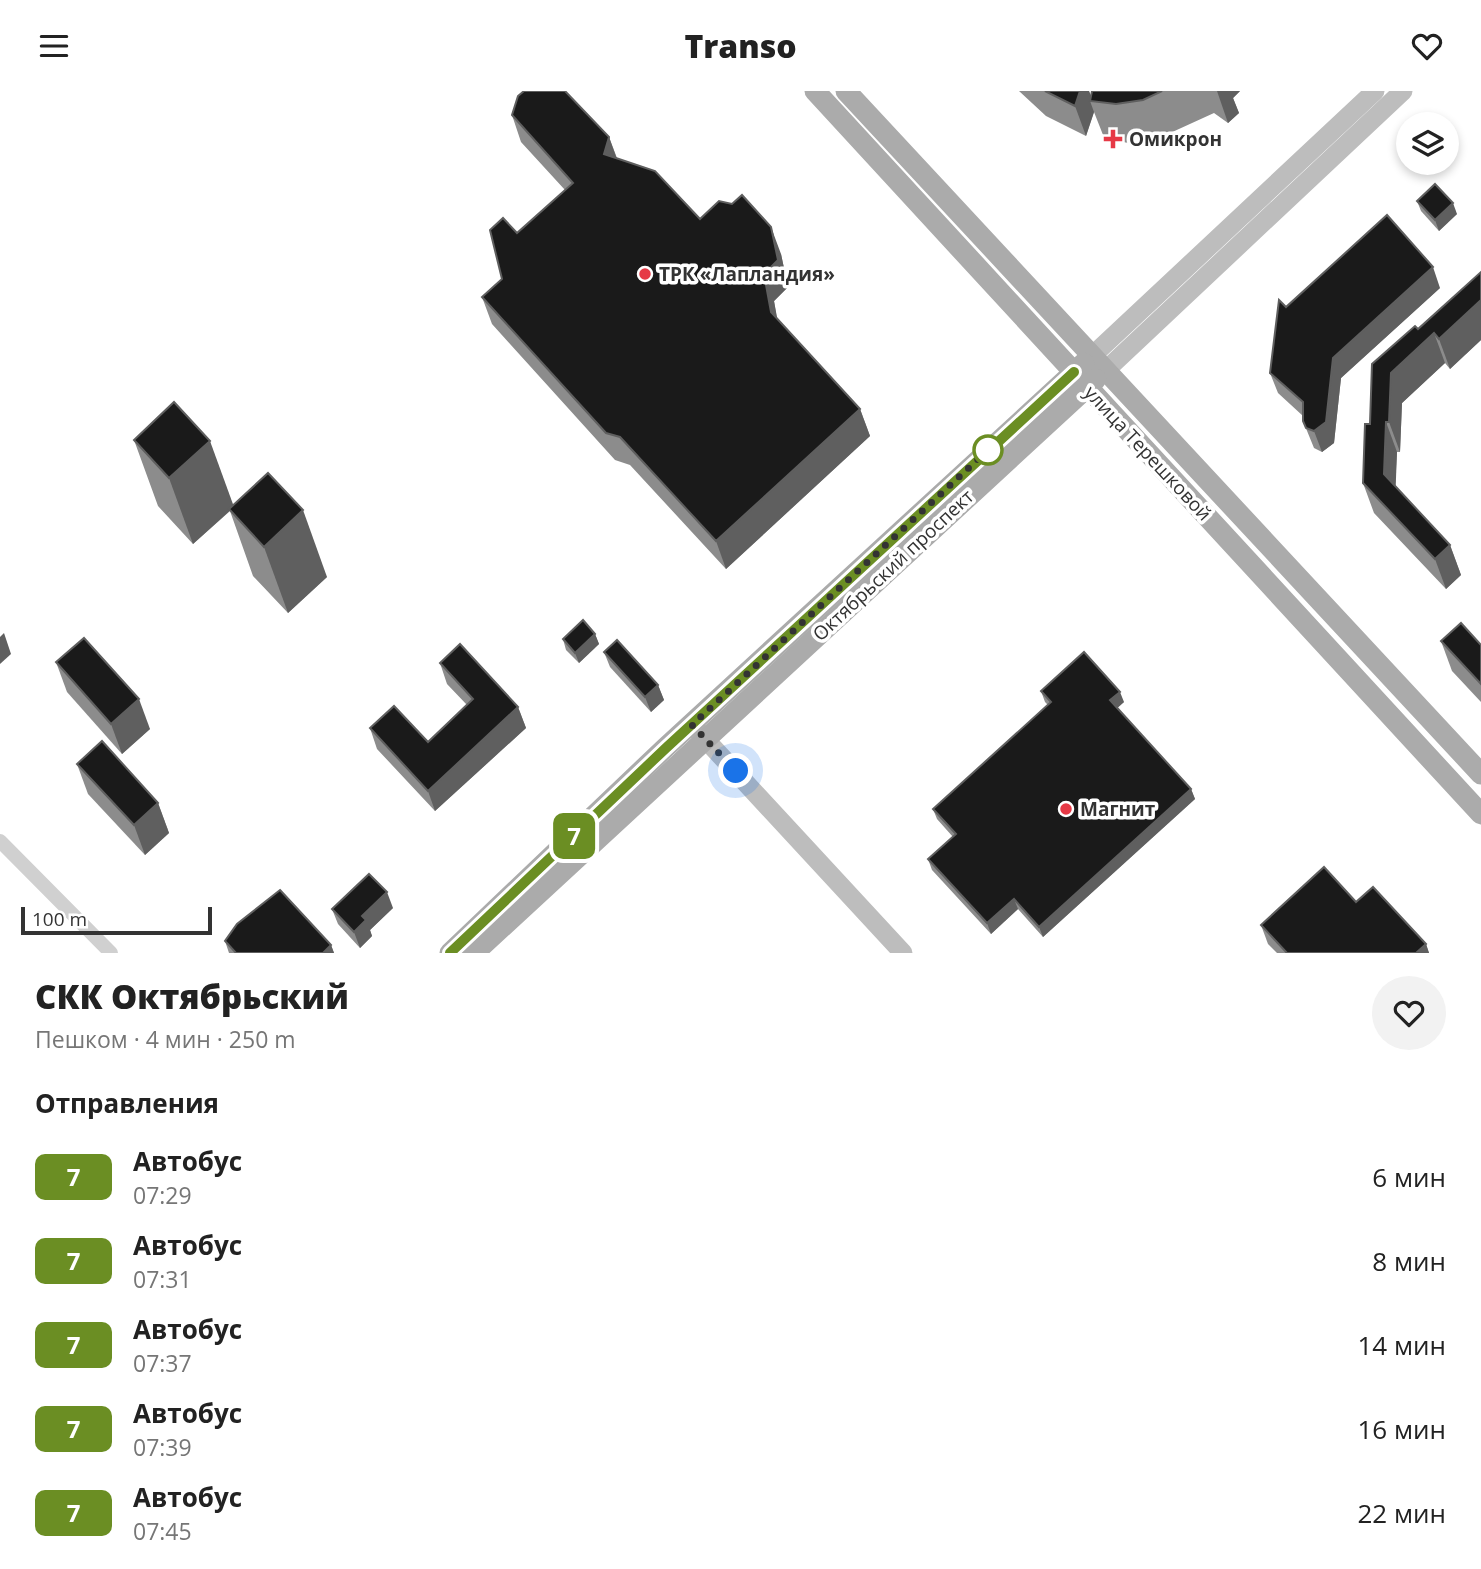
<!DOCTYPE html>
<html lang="ru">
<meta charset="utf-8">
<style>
body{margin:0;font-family:"Open Sans",sans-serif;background:#f2f2f2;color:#222;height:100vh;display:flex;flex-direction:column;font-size:26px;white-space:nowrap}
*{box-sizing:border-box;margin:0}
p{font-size:23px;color:#767676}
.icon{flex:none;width:38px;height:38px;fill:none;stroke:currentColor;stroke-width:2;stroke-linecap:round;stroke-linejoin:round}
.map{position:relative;height:862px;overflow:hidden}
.side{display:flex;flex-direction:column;background:#fff;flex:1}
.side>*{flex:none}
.badge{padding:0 14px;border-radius:10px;font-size:24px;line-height:46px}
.buttons{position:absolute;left:1396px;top:21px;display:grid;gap:14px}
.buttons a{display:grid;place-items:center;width:63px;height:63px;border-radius:50%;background:#fff;box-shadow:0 4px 10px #0003;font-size:35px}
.scale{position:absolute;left:21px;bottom:18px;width:191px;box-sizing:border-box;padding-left:7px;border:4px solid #333;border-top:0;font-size:19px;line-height:24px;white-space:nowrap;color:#333;-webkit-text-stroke:5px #fff;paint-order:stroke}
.you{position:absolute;width:35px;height:35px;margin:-18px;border:5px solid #fff;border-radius:50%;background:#1a73e8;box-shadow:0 0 0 10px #1a73e833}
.map>.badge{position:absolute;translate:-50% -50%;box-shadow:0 0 0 4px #fff}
h2{padding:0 35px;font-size:26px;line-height:63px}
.round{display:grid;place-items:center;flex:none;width:74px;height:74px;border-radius:37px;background:#f2f2f2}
.overview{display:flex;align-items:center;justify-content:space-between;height:119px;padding:0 35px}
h1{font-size:33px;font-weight:800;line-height:52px}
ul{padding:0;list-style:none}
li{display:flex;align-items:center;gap:21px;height:84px;padding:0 35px}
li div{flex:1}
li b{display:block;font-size:26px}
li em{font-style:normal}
li .badge{min-width:77px;font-weight:700;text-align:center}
header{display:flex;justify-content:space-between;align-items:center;height:91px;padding:0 35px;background:#fff;font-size:32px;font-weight:800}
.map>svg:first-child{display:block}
</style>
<header><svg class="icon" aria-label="menu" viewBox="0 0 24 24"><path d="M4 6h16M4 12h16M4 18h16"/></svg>Transo<svg class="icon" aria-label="heart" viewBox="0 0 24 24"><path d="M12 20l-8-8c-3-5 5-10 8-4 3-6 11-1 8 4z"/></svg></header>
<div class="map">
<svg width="1481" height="862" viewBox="0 0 1481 862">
<rect width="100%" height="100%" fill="#fff"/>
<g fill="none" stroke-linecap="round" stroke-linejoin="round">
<!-- street -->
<polyline stroke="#d0d0d0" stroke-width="14" points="0,750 111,862"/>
<!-- secondary -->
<g stroke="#bdbdbd" stroke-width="19">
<polyline points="1091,266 1375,0"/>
<polyline points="1105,280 1403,0"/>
<polyline points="695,637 903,862"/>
</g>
<!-- primary -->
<g stroke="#ababab" stroke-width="21">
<polyline points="815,0 1481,723"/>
<polyline points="846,0 1481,683"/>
<polyline points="450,862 665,657 1084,272"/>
<polyline points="474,862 1096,288"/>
</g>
</g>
<!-- wall -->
<g fill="#8c8c8c">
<polygon points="1019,0 1089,0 1091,6 1092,0 1240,0 1233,7 1239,22 1228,32 1214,22 1157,48 1130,52 1105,49 1094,21 1086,45 1046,25"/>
<polygon points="512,24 609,46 617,67 700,128 781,163 788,196 774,210 777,228 860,318 870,345 726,478 630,374 615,369 492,233 482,206 502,188 517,142 565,99 521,51"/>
<polygon points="1417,110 1457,123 1439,140 1421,120"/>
<polygon points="1481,181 1481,249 1450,278 1445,272 1402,312 1400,361 1397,361 1395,395 1450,454 1461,484 1446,498 1374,422 1363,392 1370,333 1418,238"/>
<polygon points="1440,197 1341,287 1334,352 1322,361 1314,357 1303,330 1303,325 1278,302 1270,282 1286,216"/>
<polygon points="134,349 233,415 327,486 288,522 253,485 230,420 193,453 158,415"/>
<polygon points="595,543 599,553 579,572 566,559 563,548"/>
<polygon points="1441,550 1481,554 1481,611 1452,580"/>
<polygon points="604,561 658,594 664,609 651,621 610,576"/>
<polygon points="56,571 150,638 122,663 67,601"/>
<polygon points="440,572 518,616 526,637 435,720 377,658 370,637 428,651 467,614 447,593"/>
<polygon points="1041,600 1124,611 1117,617 1191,698 1195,708 1043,846 1018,818 991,843 932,779 928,768 953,746 937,728 933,718 1048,614 1045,611"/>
<polygon points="77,673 158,712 169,742 145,764 88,703"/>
<polygon points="1356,811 1426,853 1429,862 1277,862 1268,853 1261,834"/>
<polygon points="393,817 370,839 372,845 360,857 338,833 332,818"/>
<polygon points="225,850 331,854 334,862 229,862"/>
</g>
<!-- shaded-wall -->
<g fill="#5f5f5f">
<polygon points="1080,0 1089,0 1093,10 1090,10 1094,21 1086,45 1075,15"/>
<polygon points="1217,0 1240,0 1233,7 1239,22 1228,32"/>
<polygon points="609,46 619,74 604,63"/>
<polygon points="1453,112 1457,123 1439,140 1435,129"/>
<polygon points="771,136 781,163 788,196 774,210 781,248 771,221 764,183"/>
<polygon points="1433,176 1440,197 1341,287 1334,352 1322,361 1314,340 1333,267"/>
<polygon points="1481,209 1481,249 1450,278 1439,248"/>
<polygon points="1434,242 1445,272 1402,312 1400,361 1389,331 1391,282"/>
<polygon points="860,318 870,345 726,478 716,450"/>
<polygon points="1386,331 1397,361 1395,413 1384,383"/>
<polygon points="210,350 234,416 193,453 169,387"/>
<polygon points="303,419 327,486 288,522 264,456"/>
<polygon points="1450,454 1461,484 1446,498 1435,468"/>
<polygon points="4,542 11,563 0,573 0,546"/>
<polygon points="595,543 599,553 579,572 575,562"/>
<polygon points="658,594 664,609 651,621 645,606"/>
<polygon points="1120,601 1124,611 1114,620 1110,609"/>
<polygon points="139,608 150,638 122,663 111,633"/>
<polygon points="518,616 526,637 435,720 428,700"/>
<polygon points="1191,698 1195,708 1043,846 1039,836"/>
<polygon points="158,712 169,742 145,764 134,734"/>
<polygon points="387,801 393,817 370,839 372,845 360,857 354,841 362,825"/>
<polygon points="1014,808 1018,818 991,843 987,832"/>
<polygon points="1426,853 1429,862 1416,862"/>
<polygon points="331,854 334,862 323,862"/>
</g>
<!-- building -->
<g fill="#1a1a1a" stroke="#5f5f5f" stroke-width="2">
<polygon points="524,0 565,0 609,46 604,63 655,80 700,128 719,110 732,113 742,104 771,136 778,169 764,183 771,221 860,318 716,450 620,346 606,342 482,206 502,188 490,139 503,127 517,142 573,92 512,24 518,5"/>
<polygon points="1045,0 1080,0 1075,15"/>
<polygon points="1092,0 1162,0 1143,9 1116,13 1090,10"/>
<polygon points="1435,93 1453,112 1435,129 1417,110"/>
<polygon points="1387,124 1433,176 1333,267 1326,331 1314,340 1306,337 1303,330 1303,311 1270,282 1279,209 1286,216"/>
<polygon points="1481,181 1481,209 1439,248 1434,242 1391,282 1389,331 1386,331 1384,383 1450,454 1435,468 1363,392 1365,333 1370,333 1372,273 1415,235 1418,238"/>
<polygon points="174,311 210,350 169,387 134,349"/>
<polygon points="268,382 303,419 264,456 229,418"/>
<polygon points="583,529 595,543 575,562 563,548"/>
<polygon points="1461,532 1481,554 1481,593 1441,550"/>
<polygon points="84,547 139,608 111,633 56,571"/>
<polygon points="617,549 658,594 645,606 604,561"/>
<polygon points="460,553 518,616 428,700 370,637 394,615 428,651 473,608 440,572"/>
<polygon points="1084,561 1120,601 1110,609 1191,698 1039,836 1014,808 987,832 928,768 956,743 933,718 1051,611 1041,600"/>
<polygon points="102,650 158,712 134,734 77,673"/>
<polygon points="1324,776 1356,811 1373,796 1426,853 1416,862 1287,862 1261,834"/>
<polygon points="369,783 387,801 362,825 366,829 354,841 332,818"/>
<polygon points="280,799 331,854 323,862 236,862 225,850 237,833"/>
</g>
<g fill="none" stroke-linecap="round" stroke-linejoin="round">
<!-- line casing -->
<g stroke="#fff" stroke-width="16">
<polyline id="line" points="450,862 666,657 1074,281"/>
</g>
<!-- line -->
<use href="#line" stroke="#6b8e23" stroke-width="10"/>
<!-- walk -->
<polyline stroke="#333" stroke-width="7" stroke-dasharray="0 12.6" points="736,680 692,634 988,359"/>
</g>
<!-- markers -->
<g fill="#e63946" stroke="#fff" stroke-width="2.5">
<path d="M1109.5 37.5h7v7h7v7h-7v7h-7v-7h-7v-7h7z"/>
<circle cx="645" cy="183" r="7"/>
<circle cx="1066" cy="718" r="7"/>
</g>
<circle fill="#fff" stroke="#6b8e23" stroke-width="3.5" cx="988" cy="359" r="14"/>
<g text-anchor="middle" stroke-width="7" stroke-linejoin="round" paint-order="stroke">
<!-- poi labels -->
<g font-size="19" font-weight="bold" fill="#333" stroke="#fff" text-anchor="start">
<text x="1129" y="55">Омикрон</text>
<text x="659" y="190">ТРК «Лапландия»</text>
<text x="1080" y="725">Магнит</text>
</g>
<!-- street labels -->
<g font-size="19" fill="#333" stroke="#fff">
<text transform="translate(1148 362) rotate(47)" y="7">улица Терешковой</text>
<text transform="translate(893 474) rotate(-43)" y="7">Октябрьский проспект</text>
</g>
</g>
</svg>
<div class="buttons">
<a><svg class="icon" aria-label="layers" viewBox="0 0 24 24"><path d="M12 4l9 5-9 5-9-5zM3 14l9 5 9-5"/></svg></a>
</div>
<div class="scale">100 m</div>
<div class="you" style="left:736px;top:680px"></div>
<b class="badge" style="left:574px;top:745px;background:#6b8e23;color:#fff">7</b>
</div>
<section class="side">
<div class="overview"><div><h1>СКК Октябрьский</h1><p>Пешком · 4 мин · 250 m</p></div><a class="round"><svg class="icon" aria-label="heart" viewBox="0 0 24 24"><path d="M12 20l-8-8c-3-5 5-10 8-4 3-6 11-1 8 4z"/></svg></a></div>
<h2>Отправления</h2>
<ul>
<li><span class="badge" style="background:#6b8e23;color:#fff">7</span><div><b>Автобус</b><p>07:29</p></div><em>6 мин</em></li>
<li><span class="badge" style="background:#6b8e23;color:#fff">7</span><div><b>Автобус</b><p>07:31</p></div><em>8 мин</em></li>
<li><span class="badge" style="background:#6b8e23;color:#fff">7</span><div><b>Автобус</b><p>07:37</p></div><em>14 мин</em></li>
<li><span class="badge" style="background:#6b8e23;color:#fff">7</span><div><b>Автобус</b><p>07:39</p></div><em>16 мин</em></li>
<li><span class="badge" style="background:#6b8e23;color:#fff">7</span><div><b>Автобус</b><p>07:45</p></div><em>22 мин</em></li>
</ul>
</section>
